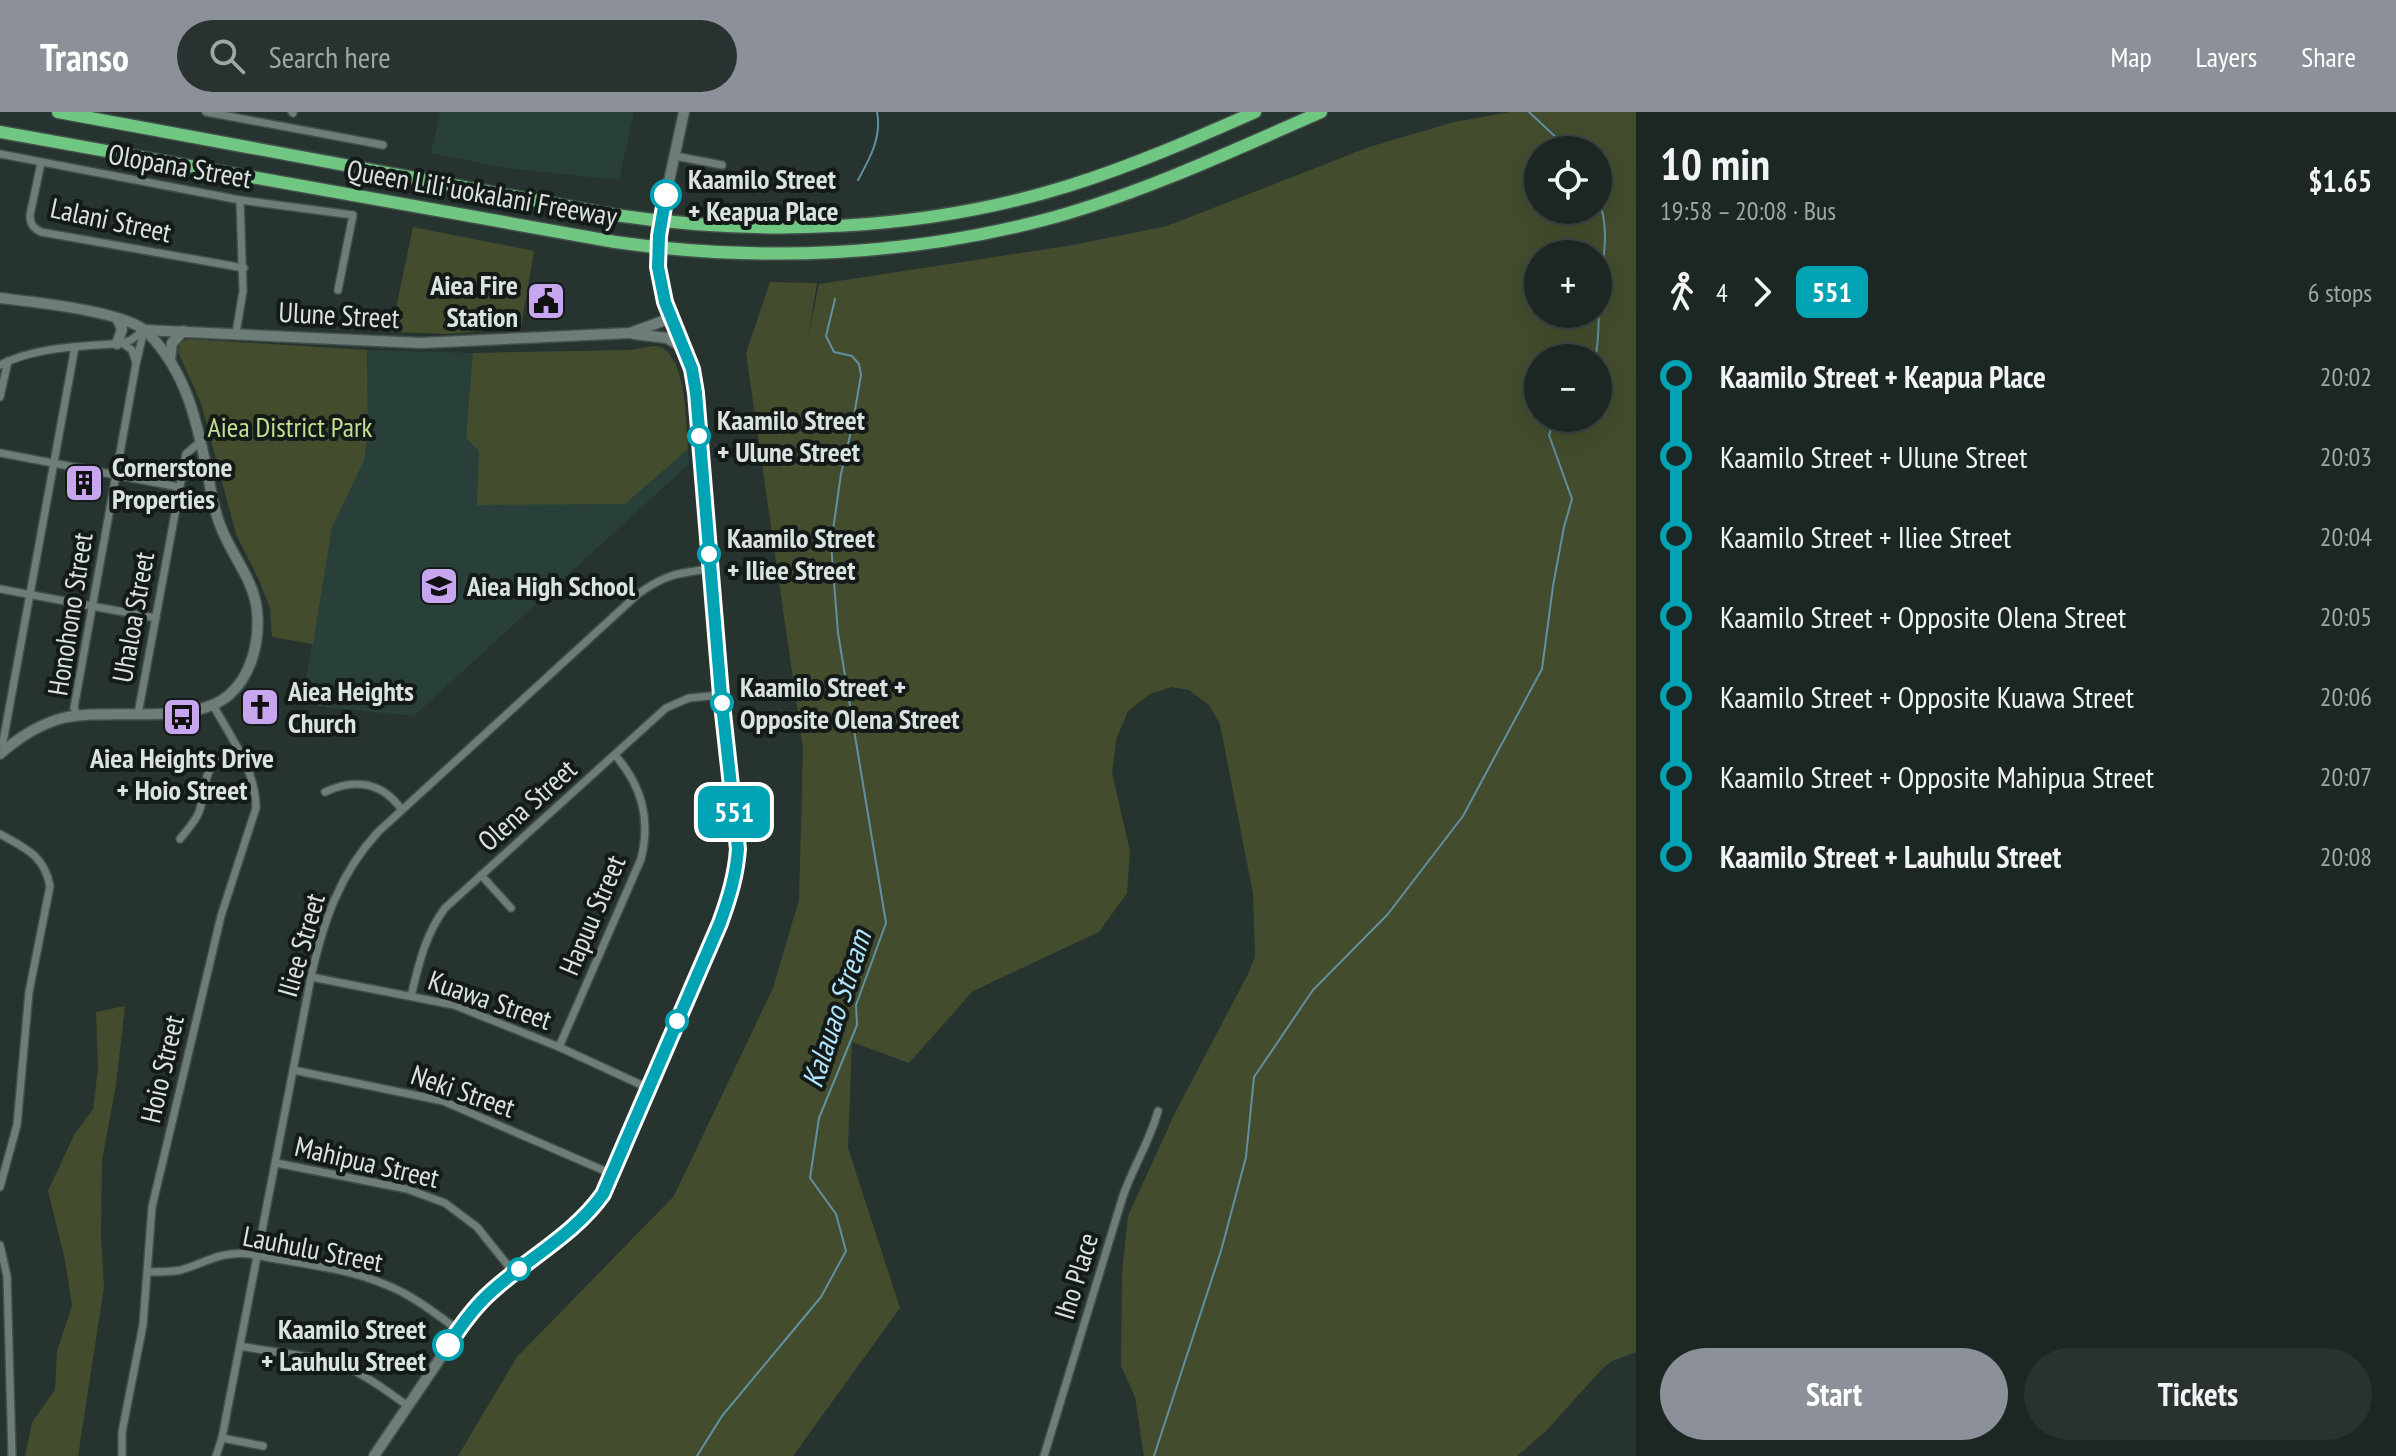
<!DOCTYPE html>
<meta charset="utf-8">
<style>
body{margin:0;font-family:"PT Sans Narrow",sans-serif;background:#293230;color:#f1f3f6;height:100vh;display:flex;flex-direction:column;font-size:30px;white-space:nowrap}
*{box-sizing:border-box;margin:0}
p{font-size:26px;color:#a0a5a6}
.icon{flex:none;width:44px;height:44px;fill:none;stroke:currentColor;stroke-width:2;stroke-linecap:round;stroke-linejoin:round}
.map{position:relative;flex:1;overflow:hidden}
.sheet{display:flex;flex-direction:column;background:#1c2623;width:760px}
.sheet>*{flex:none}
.badge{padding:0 16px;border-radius:12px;font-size:28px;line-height:52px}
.controls{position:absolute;left:1524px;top:24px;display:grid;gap:16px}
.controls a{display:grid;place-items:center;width:88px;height:88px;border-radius:50%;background:#1c2623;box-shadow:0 8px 32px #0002,0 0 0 2px #3a4341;font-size:40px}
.map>.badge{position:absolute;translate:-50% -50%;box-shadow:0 0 0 4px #fff}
.legs{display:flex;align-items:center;gap:12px;height:88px;padding:0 24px;font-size:26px}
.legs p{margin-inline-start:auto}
.head{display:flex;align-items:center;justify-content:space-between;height:136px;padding:0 24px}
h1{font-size:44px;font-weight:700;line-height:60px}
.primary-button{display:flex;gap:16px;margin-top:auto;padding:16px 24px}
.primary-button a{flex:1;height:92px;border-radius:48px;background:#8c9099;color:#fff;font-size:32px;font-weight:700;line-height:92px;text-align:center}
.primary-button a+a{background:#293230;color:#f1f3f6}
ul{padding:0 24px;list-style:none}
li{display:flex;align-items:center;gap:28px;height:80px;font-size:30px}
li i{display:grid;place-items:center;width:12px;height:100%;margin:0 10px;background:currentColor}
li i::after{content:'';width:20px;height:20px;margin:-10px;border:6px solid;border-radius:50%;background:#1c2623}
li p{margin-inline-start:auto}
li:first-child i{background:linear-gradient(#0000 50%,currentColor 0)}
li:last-child i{background:linear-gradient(currentColor 50%,#0000 0)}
header{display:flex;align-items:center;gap:48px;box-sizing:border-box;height:112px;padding:0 40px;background:#8c9099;color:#fff}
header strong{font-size:38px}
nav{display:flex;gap:44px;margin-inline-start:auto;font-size:28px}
.search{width:560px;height:72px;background:#293230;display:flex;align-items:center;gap:20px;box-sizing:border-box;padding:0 28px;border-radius:44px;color:#a0a5a6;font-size:30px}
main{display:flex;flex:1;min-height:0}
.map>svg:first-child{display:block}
</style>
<header>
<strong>Transo</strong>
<div class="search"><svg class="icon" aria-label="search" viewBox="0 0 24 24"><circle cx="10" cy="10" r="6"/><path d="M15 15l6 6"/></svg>Search here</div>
<nav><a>Map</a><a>Layers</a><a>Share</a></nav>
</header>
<main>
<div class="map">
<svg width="1636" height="1344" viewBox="0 0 1636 1344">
<rect width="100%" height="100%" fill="#26332f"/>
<!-- built -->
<g fill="#293f39">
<polygon points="440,0 634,0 619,68 506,56 431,41"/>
<polygon points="654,234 662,234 670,241 683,274 689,352 414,604 320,595 302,590 332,415 364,349 368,319 367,238 473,241 631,238"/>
</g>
<!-- green -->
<g fill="#434d2d" fill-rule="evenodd">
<path d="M1511,0H1636V1240L1612,1249L1603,1256L1545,1320L1517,1344H1144L1135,1285L1121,1254L1122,1161L1128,1104L1174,1003L1248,862L1255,845L1253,782L1220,612L1209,593L1189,578L1172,575L1150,582L1128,599L1116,628L1112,661L1130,739L1127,781L1099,820L973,879L909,951L852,930L848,1036L900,1196L793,1344H458L517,1245L674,1084L773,876L799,788L803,636L746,241L770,170L817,171L808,226L819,172L1073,133L1167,114L1369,35L1454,10ZM1538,38H1598V98H1538ZM1538,142H1598V202H1538ZM1538,246H1598V306H1538Z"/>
<polygon points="413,115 534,139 521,215 450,222 391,220"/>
<polygon points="188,227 367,238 368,319 364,349 332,415 313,532 272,525 270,496 259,468 236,422 201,291 178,240 180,230"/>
<path d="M654,234C687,236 686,311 688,337L625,392L477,393L479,339L466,326L473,241L631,238Z"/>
<polygon points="125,894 116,973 102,1048 101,1123 104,1175 78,1344 25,1344 32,1310 55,1278 57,1239 72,1194 65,1148 48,1079 74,1023 93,997 98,956 96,900"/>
</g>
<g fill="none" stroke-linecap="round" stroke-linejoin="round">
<!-- stream -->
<g stroke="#6190a0" stroke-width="2">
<polyline points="1529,0 1560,29 1567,38"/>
<path d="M858,68C870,46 882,25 877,0"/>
<path d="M1595,246C1600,227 1598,208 1599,188C1601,155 1612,118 1598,87"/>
<polyline points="697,1344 722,1304 821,1185 846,1139 836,1102 810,1066 819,1006 857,913 856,893 886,811 838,521 831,432 841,362 852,315 861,263 859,252 852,244 834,240 826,224 835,187"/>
<polyline points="1154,1344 1221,1139 1246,1045 1254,965 1313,878 1388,802 1463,704 1542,557 1553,474 1564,415 1572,387 1549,323 1555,306"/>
</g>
<!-- street casing -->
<g stroke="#434f4b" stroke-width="10">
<g id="street">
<polyline points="206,0 383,33"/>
<polyline points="292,0 293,1"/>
<polyline points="0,42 240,88 353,103 338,178"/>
<polyline points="675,44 722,53"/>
<path d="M41,51L30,103C30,112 33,116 41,120L244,156"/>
<polyline points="236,221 243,179 240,88"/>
<polyline points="122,231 132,238 136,251"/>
<path d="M0,253C38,234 80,235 122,231L131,228L144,218"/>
<polyline points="0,285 8,249"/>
<polyline points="0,341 179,375"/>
<polyline points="0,477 156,506"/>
<polyline points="138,602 186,342 201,329"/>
<polyline points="78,604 74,596 136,252 144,218"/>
<polyline points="5,638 3,630 75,235"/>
<path d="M325,680C355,666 382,670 402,698"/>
<path d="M0,722C25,736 44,743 50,774L29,880L17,1013L0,1075"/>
<path d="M180,727C187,718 195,710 199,700C212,662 196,660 237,636"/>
<polyline points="481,763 511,796"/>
<polyline points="311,865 454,893 559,935 648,976"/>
<path d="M411,884C419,852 425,823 445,796L666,596L689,586L721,583"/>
<path d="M559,935L641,747C651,707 642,674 615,643"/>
<polyline points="293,958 443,989 612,1062"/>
<polyline points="276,1051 407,1077 445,1091 477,1115 514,1161"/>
<polyline points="0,1133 7,1164 12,1344"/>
<path d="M148,1160C159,1160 171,1160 181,1158C208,1150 219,1139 250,1142C293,1151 344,1155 384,1172C411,1182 435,1201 458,1218"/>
<path d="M240,1234C276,1241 316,1243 350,1257C371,1266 389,1281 408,1294"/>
<polyline points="222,1326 263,1334"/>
<path d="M122,1344V1320L143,1213L152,1095L221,804L256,696C256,658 231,626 213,593"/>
<path d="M216,1344L222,1326L311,865C323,811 339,762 378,720L638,482C666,462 678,461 711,457"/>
<path d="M1044,1344L1123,1084C1133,1055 1150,1029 1158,999"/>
</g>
</g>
<!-- secondary casing -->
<g stroke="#434f4b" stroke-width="13">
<g id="secondary">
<polyline points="666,83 684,0"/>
<path d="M0,186C33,190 125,199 147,220C188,261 198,314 209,369C212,383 214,397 219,410C229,441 254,466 257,499C260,528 252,563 229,583C192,615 110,595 63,606C40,612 18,626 0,642"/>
<polyline points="144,218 421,231 630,221 671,206"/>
<polyline points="634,222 667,226 682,235"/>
<polyline points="117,232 122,217 117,206"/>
<polyline points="170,248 172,231 183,219"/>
<path d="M374,1344L473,1198C514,1156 569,1129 603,1082L732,779L737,757L738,737L721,583L696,281C689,237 665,199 658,155"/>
</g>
</g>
<!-- highway casing -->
<g stroke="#434f4b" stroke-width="15">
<g id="highway">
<path d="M58,0L615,103C766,125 922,119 1068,74C1132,54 1194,27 1255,0"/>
<path d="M0,20L615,130C761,151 912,144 1055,105C1147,79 1234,38 1321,0"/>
</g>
</g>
<!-- street -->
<use href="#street" stroke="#6e7d78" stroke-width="7"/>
<!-- secondary -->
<use href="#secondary" stroke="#6e7d78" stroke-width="10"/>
<!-- highway -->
<use href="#highway" stroke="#70c782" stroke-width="12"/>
<!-- secondary-bridge casing -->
<g stroke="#434f4b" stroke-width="13" stroke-linecap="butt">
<polyline id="secondary-bridge" points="658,155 659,124 666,83"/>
</g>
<!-- secondary-bridge -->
<use href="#secondary-bridge" stroke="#6e7d78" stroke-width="10"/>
</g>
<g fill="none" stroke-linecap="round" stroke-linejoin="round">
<!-- line-1 casing -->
<g stroke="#fff" stroke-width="18">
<path id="line-1" d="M448,1233C461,1214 474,1195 491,1180C528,1146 574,1123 603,1082L720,811C729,786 736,764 738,737L721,583L696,281L692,257L665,190L658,155L659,124L666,83"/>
</g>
<!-- line-1 -->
<use href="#line-1" stroke="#00a3b4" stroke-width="12"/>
</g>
<!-- icons -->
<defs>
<g id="civic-square" transform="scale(2)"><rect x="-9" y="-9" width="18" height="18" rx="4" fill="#c8a6ef" stroke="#131a18"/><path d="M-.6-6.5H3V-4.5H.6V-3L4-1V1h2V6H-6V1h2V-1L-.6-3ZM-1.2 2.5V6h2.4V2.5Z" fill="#111"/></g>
<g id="building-square" transform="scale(2)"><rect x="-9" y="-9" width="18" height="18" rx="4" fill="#c8a6ef" stroke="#131a18"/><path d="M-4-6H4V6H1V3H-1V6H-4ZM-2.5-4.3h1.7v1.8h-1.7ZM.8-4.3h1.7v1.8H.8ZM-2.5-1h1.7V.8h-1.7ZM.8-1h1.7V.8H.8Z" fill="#111"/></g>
<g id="school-square" transform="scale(2)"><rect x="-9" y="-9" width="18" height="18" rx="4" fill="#c8a6ef" stroke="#131a18"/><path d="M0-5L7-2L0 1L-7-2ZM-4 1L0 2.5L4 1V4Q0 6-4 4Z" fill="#111"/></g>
<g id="church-square" transform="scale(2)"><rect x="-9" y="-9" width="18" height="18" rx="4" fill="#c8a6ef" stroke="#131a18"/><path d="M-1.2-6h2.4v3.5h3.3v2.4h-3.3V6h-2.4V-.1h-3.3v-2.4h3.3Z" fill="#111"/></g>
<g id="bus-square" transform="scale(2)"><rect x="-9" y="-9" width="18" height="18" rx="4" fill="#c8a6ef" stroke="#131a18"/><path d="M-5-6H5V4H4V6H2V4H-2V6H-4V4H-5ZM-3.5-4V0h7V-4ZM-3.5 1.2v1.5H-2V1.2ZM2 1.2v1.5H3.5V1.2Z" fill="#111"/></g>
</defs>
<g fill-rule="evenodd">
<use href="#civic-square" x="546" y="189"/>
<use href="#building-square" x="84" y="371"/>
<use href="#school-square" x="439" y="474"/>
<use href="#church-square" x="260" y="595"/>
<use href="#bus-square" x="182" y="605"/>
</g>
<!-- markers -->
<g fill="#fff" stroke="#00a3b4" stroke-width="4">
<circle cx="666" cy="83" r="14"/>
<circle cx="699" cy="324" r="10"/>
<circle cx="709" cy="442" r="10"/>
<circle cx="722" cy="591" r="10"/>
<circle cx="677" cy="909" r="10"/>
<circle cx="519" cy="1157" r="10"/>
<circle cx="448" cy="1233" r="14"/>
</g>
<g text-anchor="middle" stroke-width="8" stroke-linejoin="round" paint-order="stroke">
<!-- street labels -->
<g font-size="28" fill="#dbe3e0" stroke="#131a18">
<text transform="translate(180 54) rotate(10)" y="10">Olopana Street</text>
<text transform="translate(482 81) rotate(10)" y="10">Queen Liliʻuokalani Freeway</text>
<text transform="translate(111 108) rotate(12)" y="10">Lalani Street</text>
<text transform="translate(339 203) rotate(3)" y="10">Ulune Street</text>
<text transform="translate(70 502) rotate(-81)" y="10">Honohono Street</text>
<text transform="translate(133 505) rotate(-80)" y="10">Uhaloa Street</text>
<text transform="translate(527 693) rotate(-42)" y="10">Olena Street</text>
<text transform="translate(592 803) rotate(-67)" y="10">Hapuu Street</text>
<text transform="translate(301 833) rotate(-74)" y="10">Iliee Street</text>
<text transform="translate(490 888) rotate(19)" y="10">Kuawa Street</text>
<text transform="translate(162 957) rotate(-77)" y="10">Hoio Street</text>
<text transform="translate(463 979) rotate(19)" y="10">Neki Street</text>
<text transform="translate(367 1050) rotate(13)" y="10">Mahipua Street</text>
<text transform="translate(313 1137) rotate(11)" y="10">Lauhulu Street</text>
<text transform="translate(1076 1164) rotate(-73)" y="10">Iho Place</text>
</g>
<!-- stop labels -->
<g font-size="28" font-weight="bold" fill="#dbe3e0" stroke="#131a18" text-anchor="start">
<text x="688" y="77">Kaamilo Street<tspan x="688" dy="32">+ Keapua Place</tspan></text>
<text x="717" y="318">Kaamilo Street<tspan x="717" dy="32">+ Ulune Street</tspan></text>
<text x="727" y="436">Kaamilo Street<tspan x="727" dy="32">+ Iliee Street</tspan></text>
<text x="740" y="585">Kaamilo Street +<tspan x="740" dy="32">Opposite Olena Street</tspan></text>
<text x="426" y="1227" text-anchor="end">Kaamilo Street<tspan x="426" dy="32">+ Lauhulu Street</tspan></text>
</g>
<!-- poi labels -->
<g font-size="28" font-weight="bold" fill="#dbe3e0" stroke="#131a18" text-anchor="start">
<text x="518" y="183" text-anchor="end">Aiea Fire<tspan x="518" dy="32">Station</tspan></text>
<text x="112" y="365">Cornerstone<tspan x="112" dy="32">Properties</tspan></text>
<text x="467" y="484">Aiea High School</text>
<text x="288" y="589">Aiea Heights<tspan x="288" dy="32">Church</tspan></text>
<text x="182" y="656" text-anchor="middle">Aiea Heights Drive<tspan x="182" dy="32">+ Hoio Street</tspan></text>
</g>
<!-- park labels -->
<g font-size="28" fill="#c4dd8f" stroke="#131a18">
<text x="290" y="325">Aiea District Park</text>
</g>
<!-- water labels -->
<g font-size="30" font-style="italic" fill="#b0e5fc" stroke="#131a18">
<text transform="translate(837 897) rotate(-72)" y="10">Kalauao Stream</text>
</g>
</g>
</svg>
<div class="controls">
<a><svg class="icon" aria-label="locate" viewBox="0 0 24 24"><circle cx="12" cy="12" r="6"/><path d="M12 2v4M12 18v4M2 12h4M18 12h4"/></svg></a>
<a>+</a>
<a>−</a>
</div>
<b class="badge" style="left:734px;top:700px;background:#00a3b4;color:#fff">551</b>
</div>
<section class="sheet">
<div class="head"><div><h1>10 min</h1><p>19:58 – 20:08 · Bus</p></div><b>$1.65</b></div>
<div class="legs"><svg class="icon" aria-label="walk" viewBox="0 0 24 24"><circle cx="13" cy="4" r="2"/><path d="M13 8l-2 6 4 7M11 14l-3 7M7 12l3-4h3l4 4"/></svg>4<svg class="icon" aria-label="forward" viewBox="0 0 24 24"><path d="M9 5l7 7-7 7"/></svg><b class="badge" style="background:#00a3b4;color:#fff">551</b><p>6 stops</p></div>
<ul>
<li><i style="color:#00a3b4"></i><b>Kaamilo Street + Keapua Place</b><p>20:02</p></li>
<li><i style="color:#00a3b4"></i><span>Kaamilo Street + Ulune Street</span><p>20:03</p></li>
<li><i style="color:#00a3b4"></i><span>Kaamilo Street + Iliee Street</span><p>20:04</p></li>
<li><i style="color:#00a3b4"></i><span>Kaamilo Street + Opposite Olena Street</span><p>20:05</p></li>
<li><i style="color:#00a3b4"></i><span>Kaamilo Street + Opposite Kuawa Street</span><p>20:06</p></li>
<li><i style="color:#00a3b4"></i><span>Kaamilo Street + Opposite Mahipua Street</span><p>20:07</p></li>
<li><i style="color:#00a3b4"></i><b>Kaamilo Street + Lauhulu Street</b><p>20:08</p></li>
</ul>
<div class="primary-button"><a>Start</a><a>Tickets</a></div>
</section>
</main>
